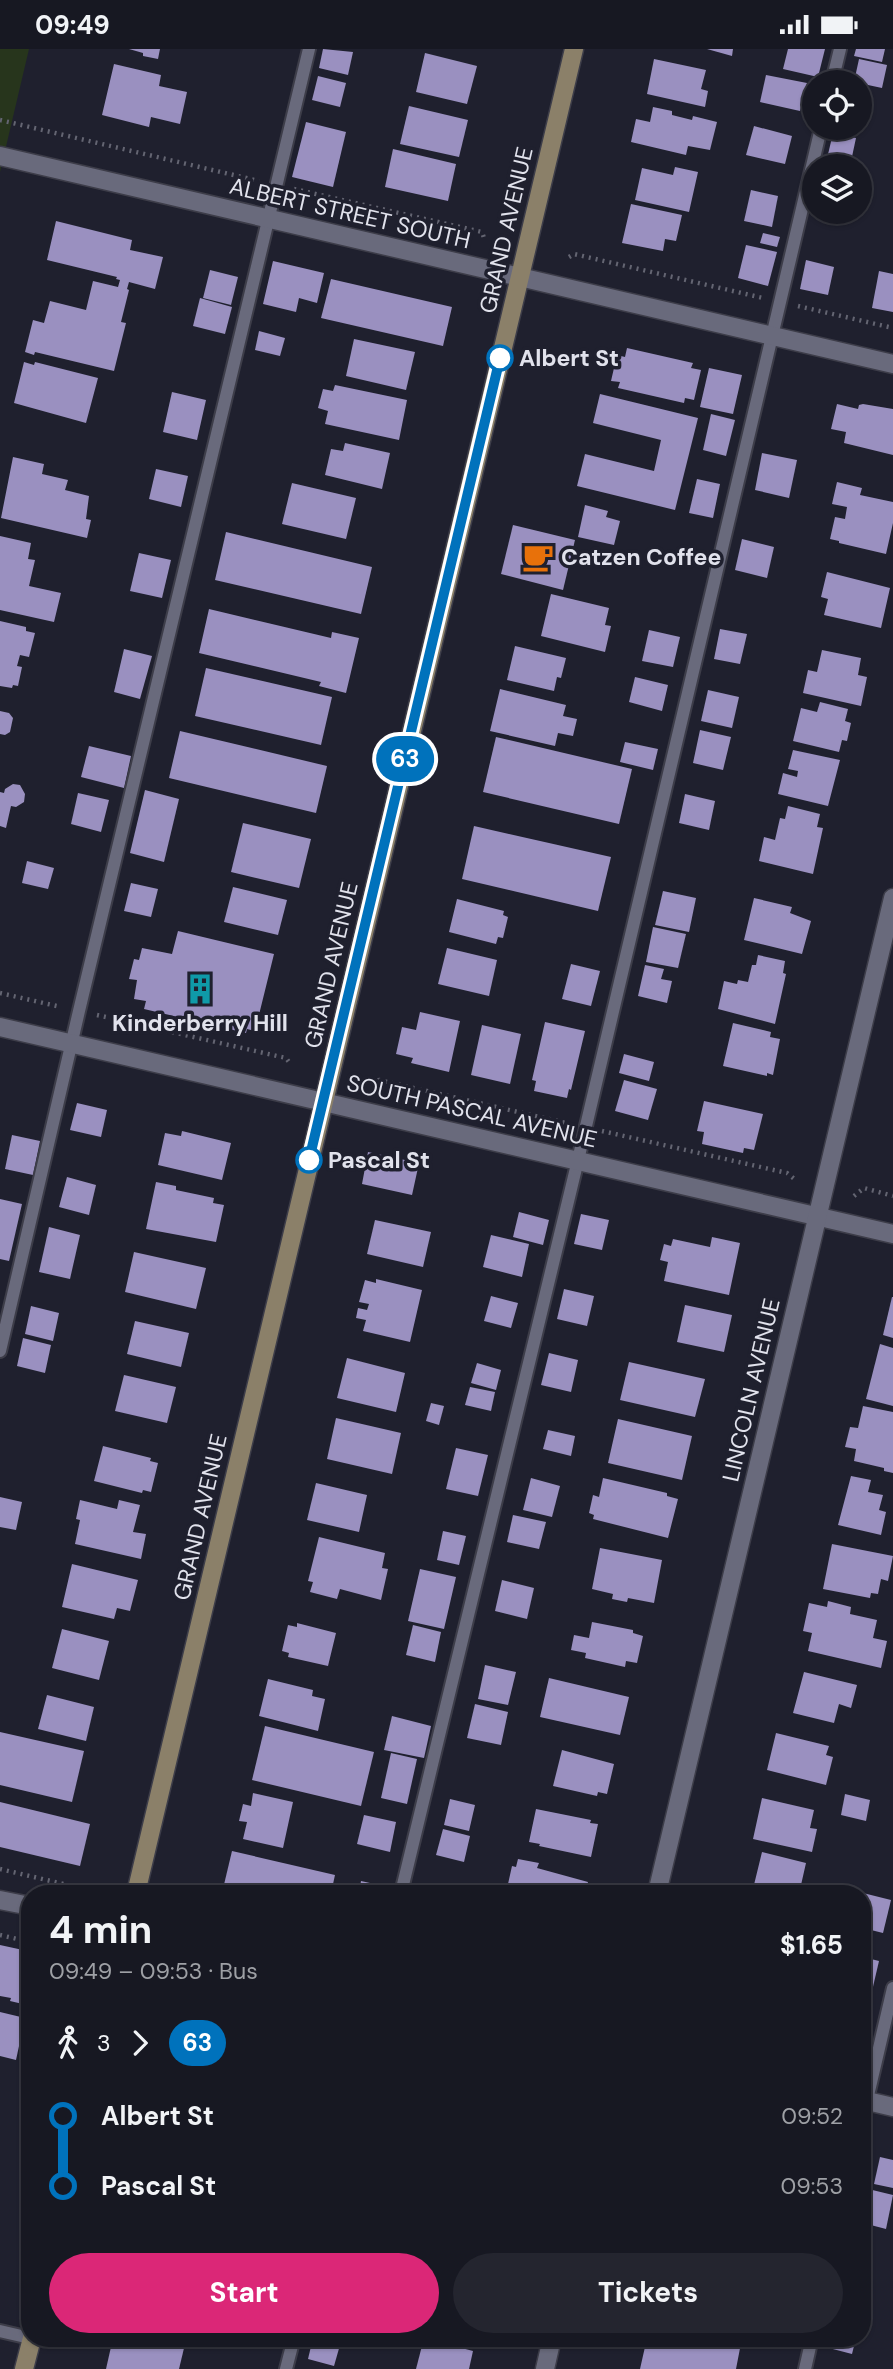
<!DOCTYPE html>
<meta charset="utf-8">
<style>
body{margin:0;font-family:"DM Sans",sans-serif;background:#24252f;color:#f1f3f6;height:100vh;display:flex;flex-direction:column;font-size:26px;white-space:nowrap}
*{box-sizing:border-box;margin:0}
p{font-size:23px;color:#9ea0a5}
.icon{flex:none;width:38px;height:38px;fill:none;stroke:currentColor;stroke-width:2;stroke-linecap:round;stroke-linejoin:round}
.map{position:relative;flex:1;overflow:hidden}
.details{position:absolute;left:21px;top:1836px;width:850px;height:462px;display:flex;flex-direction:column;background:#171822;border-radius:28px;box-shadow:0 2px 5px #0004,0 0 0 2px #363740}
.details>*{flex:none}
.badge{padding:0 14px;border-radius:23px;font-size:24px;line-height:46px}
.fabs{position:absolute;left:802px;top:21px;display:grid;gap:14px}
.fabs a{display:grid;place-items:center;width:70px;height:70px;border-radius:50%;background:#171822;box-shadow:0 2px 5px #0004,0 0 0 2px #363740;font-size:35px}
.map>.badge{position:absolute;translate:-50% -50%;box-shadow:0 0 0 4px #fff}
.legs{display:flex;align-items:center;gap:10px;height:77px;padding:0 28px;font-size:23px}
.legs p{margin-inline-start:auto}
.summary{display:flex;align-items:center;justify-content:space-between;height:119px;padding:0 28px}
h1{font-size:38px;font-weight:700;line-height:52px}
.action{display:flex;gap:14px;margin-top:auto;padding:14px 28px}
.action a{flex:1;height:80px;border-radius:42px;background:#db2777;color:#fff;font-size:28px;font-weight:700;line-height:80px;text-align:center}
.action a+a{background:#24252f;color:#f1f3f6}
ul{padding:0 28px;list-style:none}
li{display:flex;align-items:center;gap:24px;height:70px;font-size:26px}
li i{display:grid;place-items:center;width:10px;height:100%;margin:0 9px;background:currentColor}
li i::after{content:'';width:18px;height:18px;margin:-9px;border:5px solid;border-radius:50%;background:#171822}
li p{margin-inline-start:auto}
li:first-child i{background:linear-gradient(#0000 50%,currentColor 0)}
li:last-child i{background:linear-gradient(currentColor 50%,#0000 0)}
.status{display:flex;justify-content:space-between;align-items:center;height:49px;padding:0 35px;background:#171822;direction:ltr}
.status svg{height:19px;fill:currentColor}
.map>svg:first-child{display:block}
</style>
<div class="status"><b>09:49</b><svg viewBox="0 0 49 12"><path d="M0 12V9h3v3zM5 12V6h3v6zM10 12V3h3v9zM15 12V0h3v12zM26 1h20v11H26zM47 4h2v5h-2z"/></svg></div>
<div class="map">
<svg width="893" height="2320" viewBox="0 0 893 2320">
<rect width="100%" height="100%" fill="#1f202e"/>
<!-- green -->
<polygon fill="#27351c" points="0,0 29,0 0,123"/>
<!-- building -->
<g fill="#9a90c0">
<polygon points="129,0 160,0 158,10 143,7 143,4"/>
<polygon points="323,0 353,3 348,26 319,19"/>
<polygon points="707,0 733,0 732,7"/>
<polygon points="788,0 825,0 818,28 783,20"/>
<polygon points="856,0 885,0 882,13 854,7"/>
<polygon points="425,4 477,17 467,55 416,43"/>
<polygon points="654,10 706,21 701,40 708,42 705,58 647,45"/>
<polygon points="859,10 887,16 882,39 854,33"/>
<polygon points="114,15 161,26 159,37 187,43 180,75 151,68 149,78 102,66"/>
<polygon points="766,26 807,34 800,62 760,53"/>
<polygon points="318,27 346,34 340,58 312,51"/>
<polygon points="409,57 468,71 459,108 400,95"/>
<polygon points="653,58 672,62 672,66 692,71 693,67 717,73 710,101 688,97 686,106 631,93 636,70 650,73"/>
<polygon points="306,73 346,83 333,138 292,128"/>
<polygon points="754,77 792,87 785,115 746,106"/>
<polygon points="833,84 856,89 850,117 826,114"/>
<polygon points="393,100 456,115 448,152 385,138"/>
<polygon points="675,118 698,123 689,163 635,151 642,119 673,126"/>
<polygon points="751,141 778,147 772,178 744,172"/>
<polygon points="631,155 682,166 676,192 665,190 663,202 622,194"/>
<polygon points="56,172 132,191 130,201 163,208 155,240 129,233 127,240 129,241 121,273 126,274 114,322 35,303 34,306 25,303 33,271 44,274 50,252 86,261 93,232 118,238 120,231 116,230 117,228 47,211"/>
<polygon points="763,184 780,188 777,198 760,194"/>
<polygon points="746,196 777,203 768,237 738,229"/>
<polygon points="806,211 834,218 828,246 800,240"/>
<polygon points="273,212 324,224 317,254 299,249 296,263 263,255"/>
<polygon points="210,221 238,228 231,256 203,249"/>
<polygon points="879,222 893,225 893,263 872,259"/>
<polygon points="331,230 452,258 443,297 321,269"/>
<polygon points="200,249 232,258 225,285 193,277"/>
<polygon points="259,282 285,289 280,307 255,301"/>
<polygon points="354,290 415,303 406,341 346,327"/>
<polygon points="627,299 693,314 691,319 701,321 694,351 685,349 684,354 618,339 620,333 611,332 617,306 625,308"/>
<polygon points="24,313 34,316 35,313 98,329 86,374 14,354"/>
<polygon points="709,319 742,326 733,365 700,358"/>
<polygon points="335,336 407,351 399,391 325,375 328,362 318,359 323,340 333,342"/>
<polygon points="172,343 206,351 197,391 163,383"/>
<polygon points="600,345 698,369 675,461 577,437 585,405 654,422 661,391 593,374"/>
<polygon points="837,355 858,360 859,356 863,355 893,360 893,406 844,394 846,383 831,380"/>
<polygon points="711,365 735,371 726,407 703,401"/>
<polygon points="345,394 390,404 382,440 325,426 331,400 343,402"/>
<polygon points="762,404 797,411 789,449 755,441"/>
<polygon points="13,408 44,415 42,425 68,431 65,441 89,447 86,470 91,471 87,489 1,469"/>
<polygon points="156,420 188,427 181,458 149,450"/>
<polygon points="697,430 720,435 713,469 689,464"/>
<polygon points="837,433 862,439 860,446 893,453 893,474 886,505 839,494 839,492 830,490 835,468 845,470 847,458 832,455"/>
<polygon points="292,434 356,449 346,490 282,475"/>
<polygon points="585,456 608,462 606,468 620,472 614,496 578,488"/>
<polygon points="513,476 575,491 563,541 501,525"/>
<polygon points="226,483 372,518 361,565 215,531"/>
<polygon points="0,487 31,494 28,510 35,511 29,537 61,544 54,573 0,561"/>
<polygon points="742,490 774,498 767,529 735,521"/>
<polygon points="139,504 171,511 162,549 130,542"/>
<polygon points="827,523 890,539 881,579 824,566 828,550 821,548"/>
<polygon points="551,545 609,559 605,576 611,577 605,603 541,587"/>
<polygon points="209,560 331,589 332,583 359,589 346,644 319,637 321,633 199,604"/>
<polygon points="0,572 26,578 26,582 35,584 29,608 20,606 17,617 22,618 18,637 13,636 12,639 0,637"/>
<polygon points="720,580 747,585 740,615 714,610"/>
<polygon points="649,581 680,588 673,618 642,612"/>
<polygon points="515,597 566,609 561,629 557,628 554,642 507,631"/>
<polygon points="124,600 152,607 140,650 114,643"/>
<polygon points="822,601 861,609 858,626 867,628 861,657 803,644 808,621 817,623"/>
<polygon points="206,619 332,648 321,696 195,667"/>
<polygon points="635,628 668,636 662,662 629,653"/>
<polygon points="500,640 566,656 563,667 577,670 573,687 558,684 555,697 490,682"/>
<polygon points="708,641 739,648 732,679 701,672"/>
<polygon points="820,653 848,660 845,672 851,674 847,692 842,691 839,703 793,692 801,659 817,663"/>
<polygon points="0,662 9,664 13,669 10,683 5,686 0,685"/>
<polygon points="700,681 731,688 723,721 693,714"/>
<polygon points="180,682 327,717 316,764 169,729"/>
<polygon points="496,688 632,720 619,775 483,743"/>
<polygon points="625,693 658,700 653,721 620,713"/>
<polygon points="89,697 131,707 124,739 81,728"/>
<polygon points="793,701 840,711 828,757 778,745 783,724 797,728 798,722 788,720"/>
<polygon points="13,735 20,736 25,745 24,753 16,758 11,757 6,779 0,777 0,743 4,744 5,740"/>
<polygon points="145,741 179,750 164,813 130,804"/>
<polygon points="78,744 109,751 101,783 71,775"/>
<polygon points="685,745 715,752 709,781 679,774"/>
<polygon points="788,757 820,765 817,778 823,779 813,825 759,812 764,788 775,791 780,769 785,770"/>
<polygon points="243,774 311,790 299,839 231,823"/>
<polygon points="474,777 611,808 598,862 462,830"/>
<polygon points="27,812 54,819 48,840 22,834"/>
<polygon points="131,834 158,840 151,868 124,862"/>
<polygon points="233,838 287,851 278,886 224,873"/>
<polygon points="663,842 696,849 689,883 655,876"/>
<polygon points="754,849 792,858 790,864 811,872 802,905 744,891"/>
<polygon points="457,850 504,862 503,866 508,868 503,889 498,888 496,895 449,883"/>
<polygon points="653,878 686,885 678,919 646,913"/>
<polygon points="178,882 274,905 255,982 247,980 246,984 144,960 146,952 134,950 137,931 129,930 134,910 139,911 142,899 172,905"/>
<polygon points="447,899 497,911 489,947 438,935"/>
<polygon points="758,906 785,912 783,924 786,925 775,975 718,960 724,932 737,935 738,931 748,933 752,916 756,916"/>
<polygon points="571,915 600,922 591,957 562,950"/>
<polygon points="645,916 664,920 661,930 672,932 667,954 638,947"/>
<polygon points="420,963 460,972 449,1023 411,1014 413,1009 396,1005 402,978 416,981"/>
<polygon points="545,973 585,982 571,1041 569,1040 567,1049 534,1042 536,1032 532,1031"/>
<polygon points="733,974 771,983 770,988 780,990 773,1026 767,1024 767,1027 723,1017"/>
<polygon points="482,976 521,985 510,1035 471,1026"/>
<polygon points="624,1005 654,1013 649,1032 619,1024"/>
<polygon points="624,1031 657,1040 648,1071 615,1062"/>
<polygon points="704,1052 763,1065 754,1101 744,1099 743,1104 702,1095 704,1083 697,1082"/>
<polygon points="77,1054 107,1061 101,1088 70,1081"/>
<polygon points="182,1082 231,1094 222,1131 158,1116 165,1084 181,1087"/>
<polygon points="12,1086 40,1092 33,1126 5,1120"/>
<polygon points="368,1103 419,1114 412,1146 362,1135"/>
<polygon points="67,1128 96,1136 89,1166 59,1158"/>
<polygon points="156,1133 176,1137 176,1141 214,1149 213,1154 224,1156 216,1193 146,1180"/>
<polygon points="0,1150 22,1155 9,1212 0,1210"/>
<polygon points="519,1163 549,1171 543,1196 513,1188"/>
<polygon points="581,1165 609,1171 602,1201 574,1195"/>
<polygon points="375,1171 431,1183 423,1218 367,1205"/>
<polygon points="49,1178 80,1186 70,1230 39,1223"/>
<polygon points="491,1186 529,1195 522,1228 483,1218"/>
<polygon points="712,1188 740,1194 729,1246 664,1232 668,1213 660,1211 664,1195 671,1197 673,1190 710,1198"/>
<polygon points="134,1203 206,1219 196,1260 125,1243"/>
<polygon points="376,1230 422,1241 410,1293 363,1282 366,1271 356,1269 358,1259 367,1261 369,1255 359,1253 365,1231 376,1234"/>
<polygon points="564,1240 594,1247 587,1277 557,1270"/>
<polygon points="491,1247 518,1254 511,1279 484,1272"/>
<polygon points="892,1248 893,1248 893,1289 883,1286"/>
<polygon points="685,1256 732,1266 724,1303 677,1293"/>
<polygon points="31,1257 59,1264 53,1292 25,1285"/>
<polygon points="135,1272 189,1284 181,1318 127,1305"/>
<polygon points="23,1289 51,1296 45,1324 17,1317"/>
<polygon points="880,1295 893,1299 893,1357 866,1350"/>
<polygon points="549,1304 578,1311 571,1343 541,1336"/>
<polygon points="347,1309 405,1324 396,1363 337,1349"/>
<polygon points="629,1313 705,1330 695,1368 620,1351"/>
<polygon points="477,1314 501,1321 496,1341 471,1334"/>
<polygon points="124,1326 176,1338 167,1374 115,1362"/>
<polygon points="470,1338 495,1343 491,1362 465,1356"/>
<polygon points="431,1354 444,1357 439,1376 426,1372"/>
<polygon points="863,1357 893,1363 893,1424 884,1422 884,1419 854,1412 856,1400 845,1398 850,1378 858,1379"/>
<polygon points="336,1369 401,1384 392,1425 327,1410"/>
<polygon points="618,1370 692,1387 682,1431 608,1414"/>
<polygon points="548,1381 575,1387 571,1407 543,1400"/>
<polygon points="103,1397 151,1409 150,1412 158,1414 151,1443 143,1441 142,1444 94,1432"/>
<polygon points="456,1399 488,1406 478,1447 446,1440"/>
<polygon points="851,1427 871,1431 868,1443 883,1446 879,1461 886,1463 881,1486 838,1476"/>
<polygon points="531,1429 560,1437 552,1468 523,1461"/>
<polygon points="603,1429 667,1444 667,1447 678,1450 668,1489 593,1470 594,1466 589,1464 593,1446 599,1448"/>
<polygon points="316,1434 367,1446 359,1483 307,1471"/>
<polygon points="0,1448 22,1453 16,1481 0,1478"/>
<polygon points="80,1451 117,1460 119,1451 140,1456 133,1483 146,1485 141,1510 75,1495 80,1471 76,1470"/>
<polygon points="513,1466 546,1473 539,1500 507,1493"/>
<polygon points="443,1482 466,1487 459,1516 437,1511"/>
<polygon points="319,1488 385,1504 382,1519 388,1520 381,1551 340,1540 337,1550 310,1543 313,1533 308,1532"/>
<polygon points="832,1495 893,1507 888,1532 881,1530 878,1545 871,1544 870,1549 823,1540"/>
<polygon points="600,1499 662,1511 654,1554 628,1549 627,1553 612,1550 613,1545 592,1540"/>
<polygon points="72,1515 138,1531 130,1562 117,1559 114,1570 62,1558"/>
<polygon points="420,1520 456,1528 444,1580 408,1572"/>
<polygon points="502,1531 534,1539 527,1570 495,1562"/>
<polygon points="828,1552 851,1558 850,1565 877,1571 873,1589 887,1592 881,1619 808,1602 812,1584 803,1582 809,1554 827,1558"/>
<polygon points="592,1573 633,1581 633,1584 643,1587 637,1614 626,1612 625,1618 585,1609 586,1604 571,1601 574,1586 589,1589"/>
<polygon points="297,1574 336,1584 328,1617 288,1608 289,1604 282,1602 288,1576 297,1578"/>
<polygon points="413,1576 441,1583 435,1613 406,1606"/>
<polygon points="62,1580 109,1592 99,1631 52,1619"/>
<polygon points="485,1616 516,1623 508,1656 478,1650"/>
<polygon points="804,1623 857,1636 851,1659 839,1655 834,1674 793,1664"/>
<polygon points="549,1629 629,1648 620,1686 540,1668"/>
<polygon points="268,1630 313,1641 312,1647 325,1650 318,1682 259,1667"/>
<polygon points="47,1646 94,1658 86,1692 38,1680"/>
<polygon points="475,1655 508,1663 501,1696 467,1689"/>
<polygon points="392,1667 431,1677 424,1709 384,1701"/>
<polygon points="265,1677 374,1703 361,1757 252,1731"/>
<polygon points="0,1683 84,1702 72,1753 0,1736"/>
<polygon points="776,1684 829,1697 826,1706 833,1708 826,1736 767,1721"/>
<polygon points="562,1701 614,1715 607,1745 598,1743 597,1747 553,1737"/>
<polygon points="391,1704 417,1710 407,1755 381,1749"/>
<polygon points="253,1744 293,1753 283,1799 243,1790 247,1773 239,1772 243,1755 251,1757"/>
<polygon points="845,1745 870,1751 866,1772 841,1766"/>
<polygon points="762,1749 814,1761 810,1779 817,1780 812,1803 753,1790"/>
<polygon points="450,1750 475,1756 469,1782 444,1776"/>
<polygon points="0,1753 90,1775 80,1817 0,1798"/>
<polygon points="536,1760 591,1771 590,1774 598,1775 591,1808 539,1797 540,1795 529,1793"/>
<polygon points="364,1766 396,1773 390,1803 357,1795"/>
<polygon points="443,1780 470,1787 464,1813 436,1806"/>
<polygon points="232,1802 335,1826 331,1844 222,1844"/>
<polygon points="762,1803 806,1814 801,1836 794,1834 791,1844 752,1844"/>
<polygon points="518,1810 539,1814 537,1819 588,1833 585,1844 506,1844 512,1817 516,1818"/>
<polygon points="361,1832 388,1838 387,1844 359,1844"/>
<polygon points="863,1844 891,1851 883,1884 863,1879"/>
<polygon points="0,1896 23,1901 23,1899 30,1900 30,1944 27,1956 10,1952 11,1949 0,1947"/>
<polygon points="863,1908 879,1912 872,1942 863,1940"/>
<polygon points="863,1954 869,1955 864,1978 863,1978"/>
<polygon points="0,1963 25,1969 16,2011 0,2007"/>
<polygon points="880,2108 893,2111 893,2139 874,2135"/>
<polygon points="864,2139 893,2146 886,2180 863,2174"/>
<polygon points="113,2289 160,2289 185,2295 179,2320 106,2320"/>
<polygon points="313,2289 342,2289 334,2317 308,2310"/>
<polygon points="424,2289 473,2302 469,2320 416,2320"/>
<polygon points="647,2289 717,2290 742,2289 736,2320 640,2320"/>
<polygon points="827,2289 856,2289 852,2305 825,2298"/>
</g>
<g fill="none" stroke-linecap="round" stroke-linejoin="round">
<!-- service casing -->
<g stroke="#3d3d49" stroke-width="16">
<g id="service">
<polyline points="832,33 840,0"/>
<polyline points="0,1302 79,962 309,0"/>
<polyline points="401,1844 578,1111 821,79"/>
<polyline points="863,2068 893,1939"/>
<polyline points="0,2282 30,2289"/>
<polyline points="286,2320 294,2289"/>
<polyline points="805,2320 812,2289"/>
</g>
</g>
<!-- minor casing -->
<g stroke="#3d3d49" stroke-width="21">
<g id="minor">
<polyline points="0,107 893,315"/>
<polyline points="0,978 893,1185"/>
<polyline points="657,1844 893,849"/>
<polyline points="0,1851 30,1857"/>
<polyline points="863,2051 893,2058"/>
<polyline points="545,2320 552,2289"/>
</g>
</g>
<!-- secondary casing -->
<g stroke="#3d3d49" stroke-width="21">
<g id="secondary">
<polyline points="136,1844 574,0"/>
<polyline points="24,2320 32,2289"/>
</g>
</g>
<!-- path -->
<g stroke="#646572" stroke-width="4.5" stroke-dasharray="2 5" stroke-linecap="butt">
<polyline points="0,71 259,132"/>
<polyline points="294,140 482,183 484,189"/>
<polyline points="569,208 574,205 763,249"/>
<polyline points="798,257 893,279"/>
<polyline points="0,944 61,958"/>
<polyline points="97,966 286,1009 289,1013"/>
<polyline points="373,1036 379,1031 566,1074"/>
<polyline points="602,1082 787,1124 797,1132"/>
<polyline points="854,1147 864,1139 893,1147"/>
<polyline points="0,1820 93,1842"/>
<polyline points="0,1886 30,1893"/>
</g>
<!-- service -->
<use href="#service" stroke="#696a7c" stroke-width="12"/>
<!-- minor -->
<use href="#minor" stroke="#696a7c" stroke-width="18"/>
<!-- secondary -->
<use href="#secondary" stroke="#8b8069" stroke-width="18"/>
</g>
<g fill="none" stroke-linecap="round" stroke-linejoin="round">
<!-- line-1 casing -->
<g stroke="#fff" stroke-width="16">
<polyline id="line-1" points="309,1111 500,309"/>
</g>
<!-- line-1 -->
<use href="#line-1" stroke="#0072bc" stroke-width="10"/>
</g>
<!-- icons -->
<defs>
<g id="cafe-bare" transform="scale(2.415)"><path d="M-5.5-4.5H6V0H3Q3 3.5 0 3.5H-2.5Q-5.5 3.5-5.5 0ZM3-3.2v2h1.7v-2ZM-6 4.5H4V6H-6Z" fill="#e8710a" stroke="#1f202e" stroke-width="2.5" paint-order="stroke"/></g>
<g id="building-bare" transform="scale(2.415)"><path d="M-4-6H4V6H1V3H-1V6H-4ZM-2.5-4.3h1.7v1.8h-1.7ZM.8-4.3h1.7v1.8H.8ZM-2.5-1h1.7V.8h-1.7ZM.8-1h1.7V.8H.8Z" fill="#0f9aa8" stroke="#1f202e" stroke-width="2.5" paint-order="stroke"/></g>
</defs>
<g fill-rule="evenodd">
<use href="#cafe-bare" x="538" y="508"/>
<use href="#building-bare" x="200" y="940"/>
</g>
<!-- markers -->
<g fill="#fff" stroke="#0072bc" stroke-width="3.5">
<circle cx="500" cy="309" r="12"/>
<circle cx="309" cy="1111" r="12"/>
</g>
<g text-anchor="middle" stroke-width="7" stroke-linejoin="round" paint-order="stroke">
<!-- street labels -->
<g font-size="23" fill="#e1e2ec" stroke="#1f202e">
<text transform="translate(350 164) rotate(13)" y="8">ALBERT STREET SOUTH</text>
<text transform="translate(506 181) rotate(-77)" y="8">GRAND AVENUE</text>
<text transform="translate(331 916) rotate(-77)" y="8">GRAND AVENUE</text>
<text transform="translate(472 1062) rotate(13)" y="8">SOUTH PASCAL AVENUE</text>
<text transform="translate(751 1341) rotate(-77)" y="8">LINCOLN AVENUE</text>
<text transform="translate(200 1468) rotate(-77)" y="8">GRAND AVENUE</text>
</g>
<!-- stop labels -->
<g font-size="23" font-weight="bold" fill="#e1e2ec" stroke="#1f202e" text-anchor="start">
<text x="519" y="317">Albert St</text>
<text x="328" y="1119">Pascal St</text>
</g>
<!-- poi labels -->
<g font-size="23" font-weight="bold" fill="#e1e2ec" stroke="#1f202e" text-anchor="start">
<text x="561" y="516">Catzen Coffee</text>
<text x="200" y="982" text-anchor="middle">Kinderberry Hill</text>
</g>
</g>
</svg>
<div class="fabs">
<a><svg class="icon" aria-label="locate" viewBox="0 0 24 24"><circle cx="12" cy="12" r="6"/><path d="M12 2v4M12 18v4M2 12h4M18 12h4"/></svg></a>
<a><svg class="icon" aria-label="layers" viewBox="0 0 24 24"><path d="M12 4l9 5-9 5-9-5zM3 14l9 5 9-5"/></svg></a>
</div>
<b class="badge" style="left:405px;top:710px;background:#0072bc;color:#fff">63</b>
<section class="details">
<div class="summary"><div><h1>4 min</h1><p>09:49 – 09:53 · Bus</p></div><b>$1.65</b></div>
<div class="legs"><svg class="icon" aria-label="walk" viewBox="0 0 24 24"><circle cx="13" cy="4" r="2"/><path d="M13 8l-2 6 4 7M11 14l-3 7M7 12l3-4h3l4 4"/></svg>3<svg class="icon" aria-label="forward" viewBox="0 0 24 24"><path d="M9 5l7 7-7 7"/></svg><b class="badge" style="background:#0072bc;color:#fff">63</b></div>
<ul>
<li><i style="color:#0072bc"></i><b>Albert St</b><p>09:52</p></li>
<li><i style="color:#0072bc"></i><b>Pascal St</b><p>09:53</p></li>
</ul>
<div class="action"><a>Start</a><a>Tickets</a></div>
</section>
</div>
